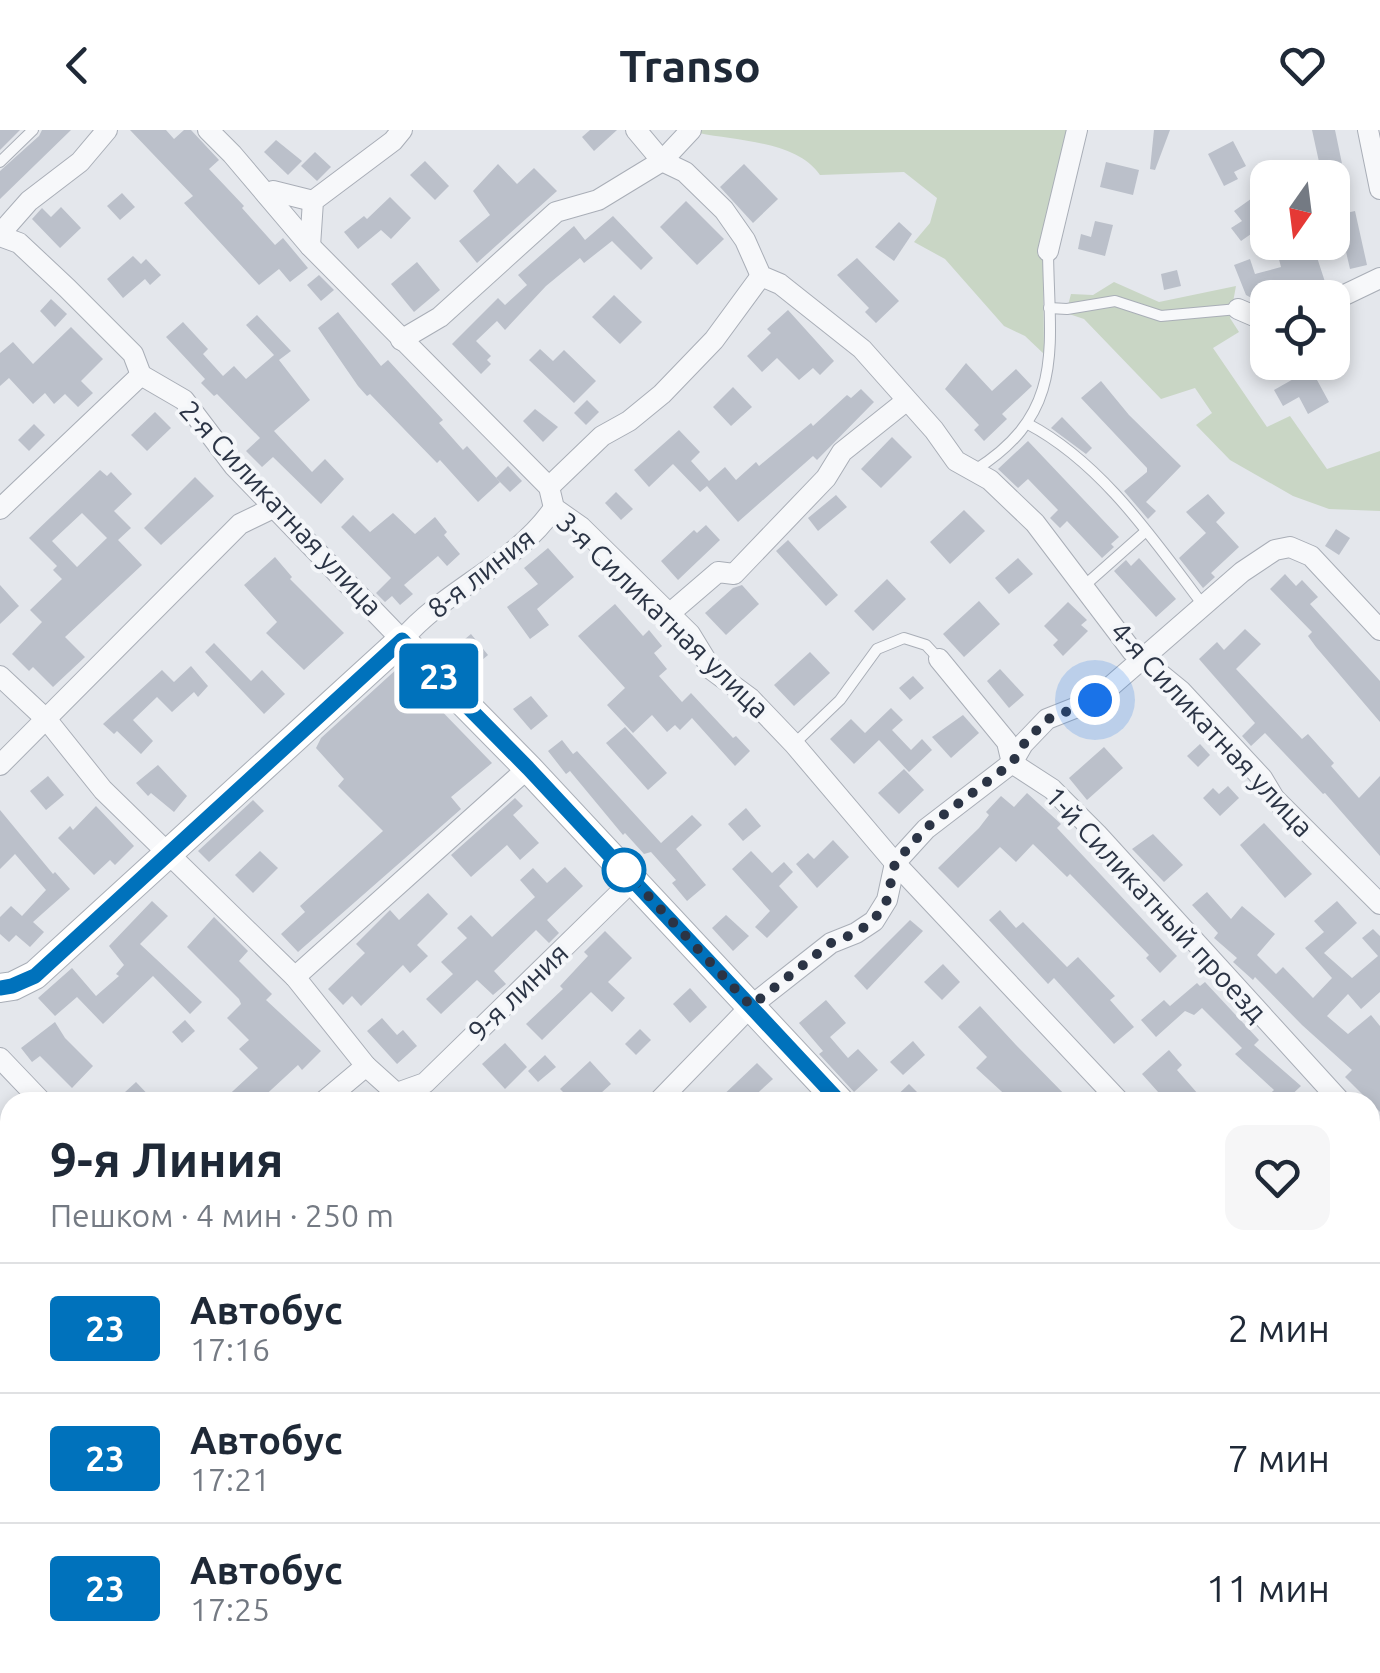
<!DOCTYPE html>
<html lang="ru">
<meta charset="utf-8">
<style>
body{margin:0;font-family:Ubuntu,sans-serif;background:#f6f6f7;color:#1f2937;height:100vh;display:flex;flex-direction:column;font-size:38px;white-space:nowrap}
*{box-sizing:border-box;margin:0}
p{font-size:32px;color:#747a83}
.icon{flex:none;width:55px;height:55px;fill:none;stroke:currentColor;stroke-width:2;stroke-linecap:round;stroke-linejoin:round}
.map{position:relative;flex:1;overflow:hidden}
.drawer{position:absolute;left:0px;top:962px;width:1380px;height:582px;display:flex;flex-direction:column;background:#fff;border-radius:30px 30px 0 0;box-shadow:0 5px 15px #0003}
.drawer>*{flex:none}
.badge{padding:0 20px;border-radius:8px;font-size:35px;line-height:65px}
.needle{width:65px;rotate:194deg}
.fabs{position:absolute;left:1250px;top:30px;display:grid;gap:20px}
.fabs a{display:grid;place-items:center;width:100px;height:100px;border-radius:20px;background:#fff;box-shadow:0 5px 15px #0003;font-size:50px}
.you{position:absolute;width:50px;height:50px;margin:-25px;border:8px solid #fff;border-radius:50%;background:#1a73e8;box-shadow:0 0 0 15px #1a73e833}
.map>.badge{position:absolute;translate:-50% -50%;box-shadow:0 0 0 5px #fff}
.round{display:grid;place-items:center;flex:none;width:105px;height:105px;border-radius:20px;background:#f6f6f7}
.summary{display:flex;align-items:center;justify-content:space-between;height:170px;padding:0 50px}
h1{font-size:48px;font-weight:600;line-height:75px}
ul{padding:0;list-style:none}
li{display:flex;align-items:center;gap:30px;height:130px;padding:0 50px;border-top:2px solid #e0e1e3}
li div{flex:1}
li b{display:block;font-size:38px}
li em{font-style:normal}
li .badge{min-width:110px;font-weight:700;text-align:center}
header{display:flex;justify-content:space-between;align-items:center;height:130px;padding:0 50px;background:#fff;font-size:45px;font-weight:600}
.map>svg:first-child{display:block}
</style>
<header><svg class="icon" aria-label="back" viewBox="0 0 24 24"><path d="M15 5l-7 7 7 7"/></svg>Transo<svg class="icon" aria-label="heart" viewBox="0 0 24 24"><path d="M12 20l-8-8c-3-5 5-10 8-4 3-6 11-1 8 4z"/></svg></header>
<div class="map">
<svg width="1380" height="1543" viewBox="0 0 1380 1543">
<rect width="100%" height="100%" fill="#e4e7ec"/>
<!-- green -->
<g fill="#c9d6c5">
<path d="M702,0H1069L1043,120L1044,224L1025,206L1004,196L945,129L914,112L930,93L937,68L904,42L820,45C797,11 737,11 699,3Z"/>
<polygon points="1114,152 1159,172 1236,156 1230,188 1239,202 1213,218 1267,297 1290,286 1327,339 1380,321 1380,381 1329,379 1293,366 1230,330 1196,295 1212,283 1195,258 1161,269 1084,189 1066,183 1071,164 1093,165"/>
</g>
<!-- building -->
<g fill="#bbc0ca" fill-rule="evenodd">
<polygon points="0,0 20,0 0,20"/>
<polygon points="42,0 71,0 0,69 0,41 39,6"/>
<polygon points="130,0 166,0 174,9 184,0 191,0 219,30 209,39 244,76 242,78 275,115 283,108 308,138 290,152 279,139 259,155 184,73 193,66"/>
<polygon points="590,0 617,0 594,21 582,7"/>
<polygon points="1154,0 1170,0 1155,40 1150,39"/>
<polygon points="1312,0 1335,0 1345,48 1328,48 1326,40 1321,41"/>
<polygon points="276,10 302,31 288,45 264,22"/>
<polygon points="1233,11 1246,36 1234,42 1238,49 1224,56 1208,24"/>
<polygon points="315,22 331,37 317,51 301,36"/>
<polygon points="425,31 449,56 435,70 410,45"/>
<polygon points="1106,32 1139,40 1133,65 1100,57"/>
<polygon points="498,34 517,54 534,38 557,61 477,133 459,111 490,85 473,61"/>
<polygon points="744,34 778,69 753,93 720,57"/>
<polygon points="122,63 135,77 120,90 107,76"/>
<polygon points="1255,66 1268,84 1268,92 1241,111 1231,98 1242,91 1234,81"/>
<polygon points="390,67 411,88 391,109 381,100 358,119 344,102 364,86 367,89"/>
<polygon points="686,71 724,109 697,135 660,97"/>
<polygon points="61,77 81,98 60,118 32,89 42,78 51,87"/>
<polygon points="1355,81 1367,135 1350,139 1344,113 1332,116 1332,86"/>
<polygon points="613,86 653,128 641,140 612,111 584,133 580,128 546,156 505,200 497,191 476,211 491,226 487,230 491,234 481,244 452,214 498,168 505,175 527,155 518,145 574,96 585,110"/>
<polygon points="1095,91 1113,95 1105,126 1078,119 1081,104 1091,107"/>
<polygon points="899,92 912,104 894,131 875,117"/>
<polygon points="1299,112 1312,112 1327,158 1319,168 1268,168 1268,177 1246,165 1234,135 1250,129 1255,144 1281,137 1276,118"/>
<polygon points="133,126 141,134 146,129 161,145 150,155 145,149 123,168 107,149"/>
<polygon points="857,128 899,171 876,193 865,182 869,178 837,145"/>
<polygon points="417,132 440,160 414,182 391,154"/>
<polygon points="1177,140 1181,156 1164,160 1161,144"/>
<polygon points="319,145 334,160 321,171 307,155"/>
<polygon points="614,165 642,192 620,214 592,187"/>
<polygon points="51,169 67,184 55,197 40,181"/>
<polygon points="788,180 834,231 820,245 813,238 799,250 777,228 762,242 747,226 771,203 767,199"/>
<polygon points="338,182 381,236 388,230 443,290 439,293 463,320 467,316 500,352 478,372 440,330 437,333 370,264 367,266 358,256 318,198"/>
<polygon points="257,185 291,221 279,230 310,270 274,301 312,342 325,329 344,349 321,374 273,327 262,337 246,321 260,308 217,264 214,266 201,253 205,249 166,207 183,192 208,219 203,224 223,246 234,236 246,249 274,225 246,195"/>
<polygon points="71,197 103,229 81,251 93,263 78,277 65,264 54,274 45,263 33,274 9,248 0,256 0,223 13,212 33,234"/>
<polygon points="540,219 553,231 564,220 596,251 574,273 529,230"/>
<polygon points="966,233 992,261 1016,239 1032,256 1002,284 1007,289 984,311 974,300 979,295 945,259"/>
<polygon points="1311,239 1329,272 1308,284 1299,267 1283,276 1274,260"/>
<polygon points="1101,251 1129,285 1181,336 1146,372 1156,381 1148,389 1124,361 1147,342 1147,338 1081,268"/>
<polygon points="733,257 752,277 731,296 713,277"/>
<polygon points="861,259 874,272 817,330 813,326 738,392 707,356 700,362 673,334 649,357 634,340 679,300 700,322 691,331 709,351 725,337 736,350 756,332 759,336 811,293 813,296 847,265 851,268"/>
<polygon points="587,270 599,282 586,295 574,283"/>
<polygon points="535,279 558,297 543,312 523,291"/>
<polygon points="155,282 171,298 147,321 131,305"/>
<polygon points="1062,287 1092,318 1086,324 1051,298"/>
<polygon points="34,294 45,305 29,321 18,310"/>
<polygon points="892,307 912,327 881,358 861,339"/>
<polygon points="1028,311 1119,407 1111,414 1114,417 1102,428 1067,391 1060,398 1050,388 1058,380 1028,349 1018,358 998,339"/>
<polygon points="508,336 522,351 510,362 496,348"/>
<path d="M100,340L107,346L111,342L132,364L114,381L131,398L118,410L142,435L65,507L85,527L53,557L33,537L29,541L12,524L42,492L30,480L62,449L53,440L57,436L29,408ZM82,383L107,408L77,437L52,411Z"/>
<polygon points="195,347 214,366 161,415 144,398"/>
<polygon points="616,362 633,379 621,390 605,373"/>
<polygon points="1208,364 1225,383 1216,392 1239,417 1211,443 1215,447 1203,458 1179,428 1206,403 1186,382"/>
<polygon points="836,365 847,377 818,401 808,388"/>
<polygon points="964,380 985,401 950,434 930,412"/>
<polygon points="393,383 415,404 435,387 447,402 444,405 460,424 447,436 438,426 404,455 413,464 400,475 392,466 385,472 376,463 391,448 341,397 353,385 370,402"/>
<polygon points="706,395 720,410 678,450 661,431 694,400 697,403"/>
<polygon points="1336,399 1350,408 1339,425 1325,416"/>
<polygon points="788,410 838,465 826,476 776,421"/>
<polygon points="548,418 574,447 537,479 549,495 530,509 507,477 538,454 524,438"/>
<polygon points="275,427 292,447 290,449 344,503 304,540 266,503 277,492 244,455"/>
<polygon points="1018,428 1033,444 1009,464 995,448"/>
<polygon points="1139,428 1176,469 1156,487 1114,441 1126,430 1131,436"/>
<polygon points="1285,444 1296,456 1302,450 1318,467 1310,474 1380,551 1380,592 1316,517 1308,506 1312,502 1270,459"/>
<polygon points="887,449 906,469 873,501 854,481"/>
<polygon points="0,455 19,476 0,494"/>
<polygon points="742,455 759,474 726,505 705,483 733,458"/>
<polygon points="979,471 1000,494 964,527 943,504"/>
<polygon points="1068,472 1087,490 1081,495 1088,501 1063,526 1053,515 1058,510 1044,496"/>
<polygon points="615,474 643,506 649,500 662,516 654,523 667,539 659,546 682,572 691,563 733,608 736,606 750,621 735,636 692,588 680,600 675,595 667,602 652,585 633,603 607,575 625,558 578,506"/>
<polygon points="1245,499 1261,514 1236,539 1302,609 1308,604 1334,633 1331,636 1359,668 1380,646 1380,726 1325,663 1323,664 1265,603 1251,616 1242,606 1255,593 1199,529 1217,512 1224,520"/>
<polygon points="471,504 488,525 475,536 472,532 467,536 453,519"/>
<polygon points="214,513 251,551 262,540 285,564 264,584 205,522"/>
<polygon points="810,522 830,543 794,576 774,555"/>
<polygon points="191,536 208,556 198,567 194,562 172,582 157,567 133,590 153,611 141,624 117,601 114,604 103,594 162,540 174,552"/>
<polygon points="399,537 492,633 451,667 461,679 298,822 281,804 305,782 300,776 383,701 338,656 344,649 316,618 321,608"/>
<polygon points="1000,539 1024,565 1009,578 987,551"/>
<polygon points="913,546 924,558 910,570 899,558"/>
<polygon points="531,566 548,586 531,600 513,579"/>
<polygon points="891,578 903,590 892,600 911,620 922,609 932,620 909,642 879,610 854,634 830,609 851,589 865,603"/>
<polygon points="963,585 979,603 951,628 932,607"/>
<polygon points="625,597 667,643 648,660 606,613"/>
<polygon points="562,610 573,624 577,621 661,713 692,685 702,695 676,719 706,755 687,771 672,753 676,750 651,722 644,724 625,703 623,705 570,641 566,644 548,621"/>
<polygon points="1200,614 1210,625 1198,637 1187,626"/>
<polygon points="1104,617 1123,638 1087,670 1069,648"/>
<polygon points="158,635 187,666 174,682 151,663 148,666 136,653"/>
<polygon points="904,639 924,660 899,684 878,663"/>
<polygon points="48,646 64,665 46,680 30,661"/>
<polygon points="1228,656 1239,668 1220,686 1203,668 1213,658 1219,664"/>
<polygon points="1027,663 1061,694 1057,698 1177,826 1160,843 1146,828 1149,825 1070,744 1067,747 1033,714 1016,732 1000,717 958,758 938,738 979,698 989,685 986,682 1001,666 1014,677"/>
<polygon points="515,668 523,676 513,685 539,713 520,730 507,715 471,747 451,725"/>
<polygon points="253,670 264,681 209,732 198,721"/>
<polygon points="96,676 134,716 115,735 110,730 94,745 58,708 70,696 73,700"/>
<polygon points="746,678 761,696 743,711 728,694"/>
<polygon points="0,680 53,744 55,742 70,759 33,792 44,802 30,817 16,805 9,812 0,804 0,787 11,776 22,786 46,760 15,724 0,739"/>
<polygon points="1264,693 1312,744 1285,768 1240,715"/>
<polygon points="1153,704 1183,735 1164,752 1132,719"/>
<polygon points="833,710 849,727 817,758 796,734 808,723 814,729"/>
<polygon points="260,721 278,738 253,763 235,745"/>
<polygon points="751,721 772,743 784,732 793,742 779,756 798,777 767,808 755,797 770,781 732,739"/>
<polygon points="565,737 583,756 547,790 559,803 549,813 536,800 494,841 506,854 493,865 477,850 441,884 426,869 453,844 441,832 467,808 457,798 471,785 492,807 535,767 520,750 533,738 547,753"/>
<polygon points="1207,762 1231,789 1242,776 1275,804 1257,825 1276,844 1283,837 1313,868 1332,848 1305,818 1324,802 1314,791 1337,771 1357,793 1324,823 1352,848 1378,826 1362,808 1373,799 1380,806 1380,862 1361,879 1348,864 1327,886 1348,904 1371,885 1380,896 1380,982 1345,947 1352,940 1302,895 1255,847 1253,850 1233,832 1237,828 1214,808 1218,803 1192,775"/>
<polygon points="428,763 448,784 417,815 428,826 410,843 403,835 361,876 352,866 343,875 328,859 365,823 356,814 390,780 399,790"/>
<polygon points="152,771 168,786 140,814 202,872 190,884 153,846 103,894 77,867 55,886 38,868 72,838 96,866 119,846 116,844 124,835 109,816"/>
<polygon points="1000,780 1016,798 1023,792 1067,837 1078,827 1115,866 1110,870 1134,897 1114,914 1054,848 1048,854 989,790"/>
<polygon points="726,785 749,806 733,821 712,798"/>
<polygon points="214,787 248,821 239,831 272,864 266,870 321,921 302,940 298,935 258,972 221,972 258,938 239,919 249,910 227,888 241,874 239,869 187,817"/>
<polygon points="910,790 923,801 867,860 854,846"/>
<polygon points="605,801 632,828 608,852 625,868 612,882 591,862 542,910 526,894 563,859 560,856 588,826 584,822"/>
<polygon points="943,834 960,852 942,870 924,852"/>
<polygon points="1205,852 1259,910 1254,915 1301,956 1284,972 1261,972 1274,960 1235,924 1242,918 1202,878 1194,885 1185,881 1156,907 1141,890 1164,870 1170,876 1197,853 1200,856"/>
<polygon points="690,858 707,877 690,893 673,874"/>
<polygon points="826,870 846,893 830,907 848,928 858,919 878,940 854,962 819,924 823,921 799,893"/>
<polygon points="980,876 1016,915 1072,972 1013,972 976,938 987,927 958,897"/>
<polygon points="382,888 397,905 403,900 417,916 397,934 367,901"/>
<polygon points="185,890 195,901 182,913 172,902"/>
<polygon points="55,892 65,908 93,936 72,958 40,926 32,932 21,918"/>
<polygon points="640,899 651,910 636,925 625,914"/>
<polygon points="913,911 925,925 903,945 890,932"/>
<polygon points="505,913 527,937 505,959 482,934"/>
<polygon points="1169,920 1182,935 1177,940 1205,972 1167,972 1142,944"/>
<polygon points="545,925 556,937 538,952 528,941"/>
<polygon points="590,931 611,954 591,972 573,972 560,959"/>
<polygon points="757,933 773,949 748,972 716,972"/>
<polygon points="136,952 155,972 134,972 124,963"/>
<polygon points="909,954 927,972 890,972"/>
</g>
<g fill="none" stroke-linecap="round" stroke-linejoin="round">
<!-- lane casing -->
<g stroke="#a9aeb7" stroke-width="12">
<g id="lane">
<polyline points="0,32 33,0"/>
<polyline points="1049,178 1067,179 1115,171 1161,186 1238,179"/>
<path d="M1028,294C1102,333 1153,409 1203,475"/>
<path d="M975,340C1067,282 1049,216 1048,122"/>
<polyline points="1084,456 1146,401"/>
<polyline points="794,614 840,570 877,519 904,508 926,515 939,529"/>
</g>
</g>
<!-- street casing -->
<g stroke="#a9aeb7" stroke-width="22">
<g id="street">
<polyline points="208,0 232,24 310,116 549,357 554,378 581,397 690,504 712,540 750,568 794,614 895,733 1120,972"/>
<polyline points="636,0 662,31 685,42 724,80 745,110 761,146 780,154 862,219 934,300 956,331 990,350 1035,393 1132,521 1181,561 1262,648 1274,668 1380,774"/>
<polyline points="1368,0 1380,59"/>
<polyline points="267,65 273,61 313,71"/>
<polyline points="0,104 29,71 80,32 107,0"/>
<path d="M0,106L19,113L67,158L133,224L141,245L184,270L234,336L402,510C445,459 515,435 554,378"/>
<polyline points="310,116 313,71 393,11 402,0"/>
<polyline points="1048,121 1077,0"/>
<polyline points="1332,171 1380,148"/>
<polyline points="1238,179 1268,192"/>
<polyline points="401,210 440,187 556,82 598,70 662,31 691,0"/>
<polyline points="549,357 602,306 629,291 662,264 714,210 761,146"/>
<polyline points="0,379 141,245"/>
<polyline points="669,484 718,442 734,444 826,348 842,322 906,271"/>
<polyline points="939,529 1007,612 1012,633 1052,659 1097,704 1341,972"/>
<polyline points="0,546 47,590 103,660 295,847 366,936 406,972"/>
<polyline points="0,635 240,394 273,378"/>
<polyline points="295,847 528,638"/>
<polyline points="0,928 42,972"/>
<polyline points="397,963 425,953 633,750"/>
<polyline points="323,972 366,936"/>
<polyline points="658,972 751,876 831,813 856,803 874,791 887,770 895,733 926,699 1012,633 1023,614 1047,589 1095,570 1242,442 1275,420 1290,417 1311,426 1380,500"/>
<polyline points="1370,1004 1380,1015"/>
<polyline points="1370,1151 1380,1141"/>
<polyline points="1370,1234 1380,1244"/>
<polyline points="0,1255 10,1245"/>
<polyline points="0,1306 10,1317"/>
<polyline points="196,1535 204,1543"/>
<polyline points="578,1535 586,1543"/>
<polyline points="933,1535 941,1543"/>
<polyline points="1146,1535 1155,1543"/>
<polyline points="29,1543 37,1535"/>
<polyline points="444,1543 454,1535"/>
<polyline points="772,1543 781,1535"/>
<polyline points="966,1543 974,1535"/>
</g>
</g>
<!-- secondary casing -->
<g stroke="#a9aeb7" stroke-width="30">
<g id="secondary">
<polyline points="0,858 13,856 35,845 402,510 528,638 840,972"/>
<polyline points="1363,1535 1371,1543"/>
</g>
</g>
<!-- lane -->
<use href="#lane" stroke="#f7f8fa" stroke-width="10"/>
<!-- street -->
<use href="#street" stroke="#f7f8fa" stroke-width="20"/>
<!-- secondary -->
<use href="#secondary" stroke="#fff" stroke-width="28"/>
</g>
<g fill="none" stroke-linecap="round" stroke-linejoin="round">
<!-- line casing -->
<g stroke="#fff" stroke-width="22">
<polyline id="line" points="0,858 12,856 35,846 402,510 528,638 840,972"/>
</g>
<!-- line -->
<use href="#line" stroke="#0072bc" stroke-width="15"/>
<!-- walk -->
<polyline stroke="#2b3445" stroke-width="10" stroke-dasharray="0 18" points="624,740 751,876 831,813 856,803 874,790 887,770 895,733 926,698 1012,633 1024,614 1046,590 1095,570"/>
</g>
<!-- markers -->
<circle fill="#fff" stroke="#0072bc" stroke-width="5" cx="624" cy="740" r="20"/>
<g text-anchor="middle" stroke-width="8" stroke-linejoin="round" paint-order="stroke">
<!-- street labels -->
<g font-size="28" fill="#2b3445" stroke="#f4f6f9">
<text transform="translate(281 378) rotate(47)" y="10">2-я Силикатная улица</text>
<text transform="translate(481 443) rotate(-38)" y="10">8-я линия</text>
<text transform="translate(663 485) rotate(44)" y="10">3-я Силикатная улица</text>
<text transform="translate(1212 599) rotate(47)" y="10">4-я Силикатная улица</text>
<text transform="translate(1156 774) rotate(47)" y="10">1-й Силикатный проезд</text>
<text transform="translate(518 862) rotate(-44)" y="10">9-я линия</text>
</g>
</g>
</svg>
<div class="fabs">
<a><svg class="needle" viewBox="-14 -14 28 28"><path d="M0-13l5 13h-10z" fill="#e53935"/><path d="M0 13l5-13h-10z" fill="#747a83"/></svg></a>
<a><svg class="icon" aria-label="locate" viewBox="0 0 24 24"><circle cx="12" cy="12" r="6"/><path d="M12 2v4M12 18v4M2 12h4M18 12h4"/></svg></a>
</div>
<div class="you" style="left:1095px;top:570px"></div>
<b class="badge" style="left:439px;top:546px;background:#0072bc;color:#fff">23</b>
<section class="drawer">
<div class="summary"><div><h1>9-я Линия</h1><p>Пешком · 4 мин · 250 m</p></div><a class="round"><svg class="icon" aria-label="heart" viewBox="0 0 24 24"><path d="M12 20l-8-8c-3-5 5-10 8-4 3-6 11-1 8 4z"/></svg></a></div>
<ul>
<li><span class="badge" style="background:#0072bc;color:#fff">23</span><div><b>Автобус</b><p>17:16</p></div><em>2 мин</em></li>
<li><span class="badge" style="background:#0072bc;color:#fff">23</span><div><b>Автобус</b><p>17:21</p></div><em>7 мин</em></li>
<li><span class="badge" style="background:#0072bc;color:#fff">23</span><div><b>Автобус</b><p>17:25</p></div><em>11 мин</em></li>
</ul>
</section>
</div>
